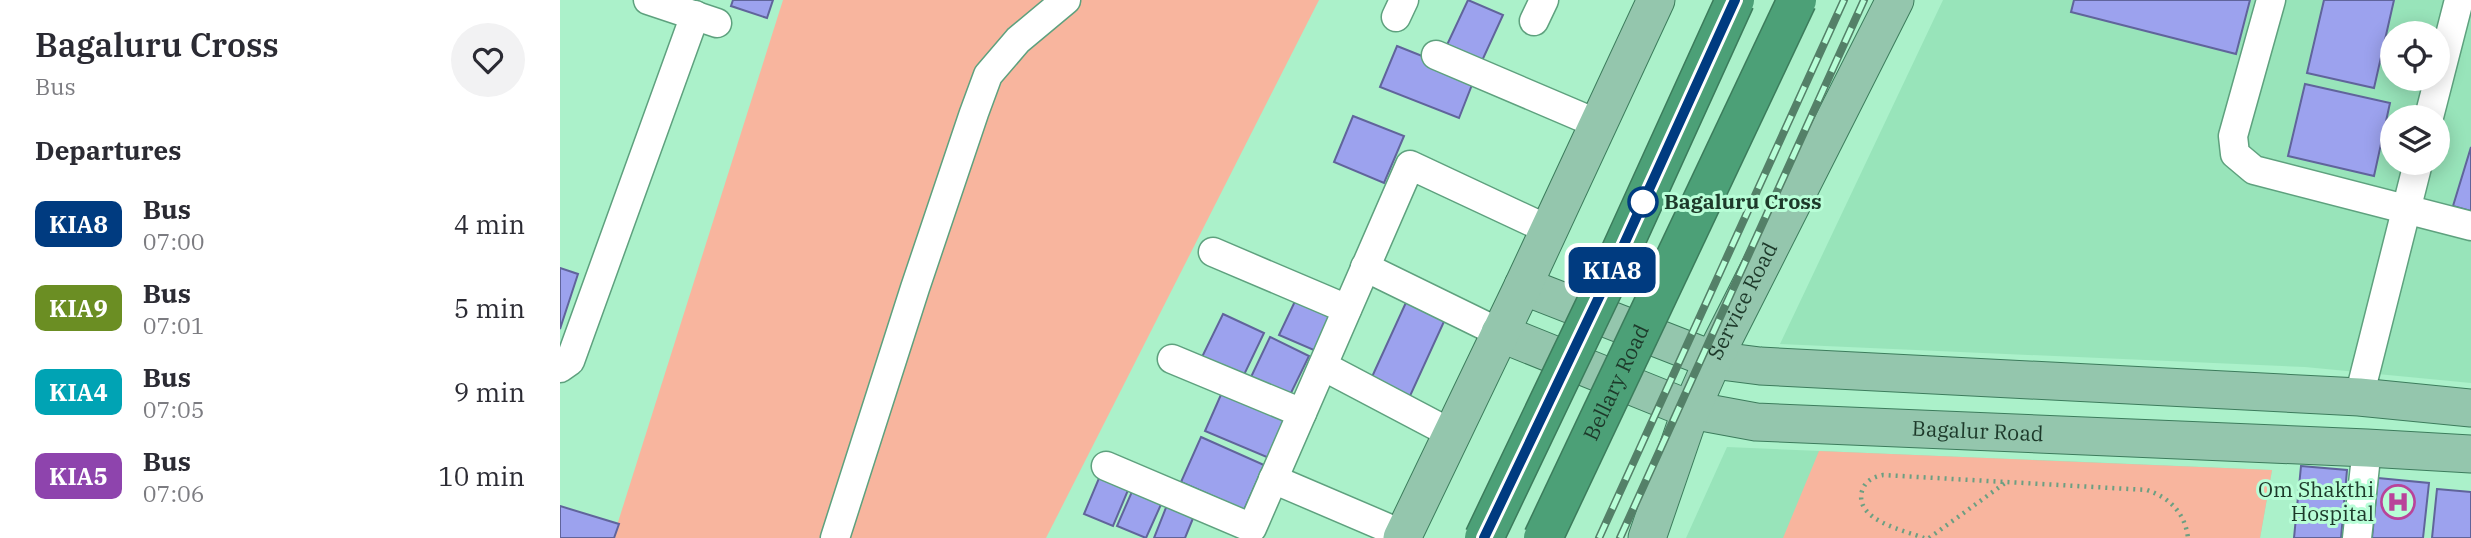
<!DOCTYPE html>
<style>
body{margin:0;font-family:"IBM Plex Serif",serif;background:#f2f2f3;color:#2b2b33;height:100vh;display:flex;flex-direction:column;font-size:26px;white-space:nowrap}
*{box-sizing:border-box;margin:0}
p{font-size:23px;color:#7c7c81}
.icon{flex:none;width:38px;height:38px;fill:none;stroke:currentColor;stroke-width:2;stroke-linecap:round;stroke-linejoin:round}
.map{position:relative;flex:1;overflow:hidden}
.side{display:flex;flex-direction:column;background:#fff;width:560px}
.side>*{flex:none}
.badge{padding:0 14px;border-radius:10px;font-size:24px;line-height:46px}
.fabs{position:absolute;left:1820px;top:21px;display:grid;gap:14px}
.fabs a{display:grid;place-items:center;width:70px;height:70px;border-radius:50%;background:#fff;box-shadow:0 4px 18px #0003;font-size:35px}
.map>.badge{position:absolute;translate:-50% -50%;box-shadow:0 0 0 4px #fff}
h2{padding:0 35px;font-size:26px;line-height:63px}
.round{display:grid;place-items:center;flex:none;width:74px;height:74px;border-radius:37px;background:#f2f2f3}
.summary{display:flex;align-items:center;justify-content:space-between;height:119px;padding:0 35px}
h1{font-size:33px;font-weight:600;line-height:52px}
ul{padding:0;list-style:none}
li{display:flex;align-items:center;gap:21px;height:84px;padding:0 35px}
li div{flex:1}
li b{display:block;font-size:26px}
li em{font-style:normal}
li .badge{min-width:77px;font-weight:700;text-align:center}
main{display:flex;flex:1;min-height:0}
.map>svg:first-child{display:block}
</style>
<main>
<section class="side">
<div class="summary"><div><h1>Bagaluru Cross</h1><p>Bus</p></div><a class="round"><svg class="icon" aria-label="heart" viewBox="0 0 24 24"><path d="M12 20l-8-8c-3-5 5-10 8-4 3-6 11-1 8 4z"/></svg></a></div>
<h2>Departures</h2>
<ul>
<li><span class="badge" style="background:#003b80;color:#fff">KIA8</span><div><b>Bus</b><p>07:00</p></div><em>4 min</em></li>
<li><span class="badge" style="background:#6b8e23;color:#fff">KIA9</span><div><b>Bus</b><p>07:01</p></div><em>5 min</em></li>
<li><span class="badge" style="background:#00a3b4;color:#fff">KIA4</span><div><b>Bus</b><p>07:05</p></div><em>9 min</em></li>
<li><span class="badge" style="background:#8e44ad;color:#fff">KIA5</span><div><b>Bus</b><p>07:06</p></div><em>10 min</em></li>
</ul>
</section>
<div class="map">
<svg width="1911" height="538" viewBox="0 0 1911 538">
<rect width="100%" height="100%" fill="#abf1ca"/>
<!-- built -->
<g fill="#98e4ba" fill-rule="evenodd">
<path d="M1383,0H1911V383L1745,367L1220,344ZM1832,33H1878V79H1832ZM1832,117H1878V163H1832Z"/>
<polygon points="1167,447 1712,470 1700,538 1126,538"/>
</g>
<!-- green -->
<g fill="#f8b59e">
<polygon points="223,0 759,0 486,538 53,538"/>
<polygon points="1259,451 1712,470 1700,538 1223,538"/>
</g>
<!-- building -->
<g fill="#9ca2ee" stroke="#60649b" stroke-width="2">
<polygon points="173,0 213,0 207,18 171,6"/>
<polygon points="908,0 943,15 921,63 886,47"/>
<polygon points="1514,0 1690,0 1676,54 1511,12"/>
<polygon points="1764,0 1834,0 1814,88 1747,73"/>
<polygon points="837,46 915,77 899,118 820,87"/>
<polygon points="1745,84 1830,103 1814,176 1728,156"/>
<polygon points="793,116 844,136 824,183 774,162"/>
<polygon points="1911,147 1911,211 1893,206"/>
<polygon points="0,268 18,274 0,329"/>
<polygon points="737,297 774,313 756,351 719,335"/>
<polygon points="848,298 887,315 850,396 811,379"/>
<polygon points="663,314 704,333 682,379 641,359"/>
<polygon points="710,337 749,356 730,395 691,377"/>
<polygon points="663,390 726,416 709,458 645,431"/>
<polygon points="641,437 704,465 684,510 621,482"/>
<polygon points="1741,466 1787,470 1781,538 1734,538"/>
<polygon points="542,471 571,483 553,526 524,514"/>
<polygon points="1818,478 1869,483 1863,538 1812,538"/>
<polygon points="574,487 603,500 586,538 557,526"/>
<polygon points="1877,489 1911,492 1911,538 1872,538"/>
<polygon points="609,500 636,511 625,538 594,538"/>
<polygon points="0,506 59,524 54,538 0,538"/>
</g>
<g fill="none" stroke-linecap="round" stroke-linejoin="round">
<!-- minor casing -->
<g stroke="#5ea17e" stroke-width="31">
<g id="minor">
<polyline points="88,0 157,23"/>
<polyline points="1711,0 1673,136 1675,154 1694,170 1911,226"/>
<polyline points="836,17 844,0"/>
<polyline points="974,21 984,0"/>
<polyline points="876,55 1038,124"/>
<polyline points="1869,117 1899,0"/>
<polyline points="653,252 787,309"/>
<polyline points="805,267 940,333"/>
<polyline points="612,359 742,413"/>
<polyline points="763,366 892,434"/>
<polyline points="0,368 10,361 135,15"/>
<polyline points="1799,397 1858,163"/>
<polyline points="546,466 692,528 850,165 989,230"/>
<polyline points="713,479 844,535"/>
<polyline points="275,538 355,288 414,113 428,75 458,40 506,0"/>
<polyline points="1797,538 1807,448"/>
</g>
</g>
<!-- major casing -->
<g stroke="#3c7c5c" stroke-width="39">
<g id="major">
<polyline points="963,286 1153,360 1200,366 1799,397 1911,408"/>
<path id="s1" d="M940,333L1131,410L1196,422L1807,448L1911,454"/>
<polyline points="842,538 963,286 1096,0"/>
<path id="s2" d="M1087,538L1131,410L1153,360L1335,0"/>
</g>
</g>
<!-- path -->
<g stroke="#6c9f82" stroke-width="4.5" stroke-dasharray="2 5" stroke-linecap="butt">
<path d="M1364,538C1343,530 1294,520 1302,491C1305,481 1313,477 1323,475L1587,490C1610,498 1625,513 1628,538"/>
<polyline points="1369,538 1445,483"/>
</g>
<!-- minor -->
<use href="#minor" stroke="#fff" stroke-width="28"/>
<!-- major -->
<use href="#major" stroke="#94c6ad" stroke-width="37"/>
<!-- rail casing -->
<g stroke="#548068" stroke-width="8">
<g id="rail">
<polyline points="1039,538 1284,0"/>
<polyline points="1060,538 1304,0"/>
</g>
</g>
<!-- rail -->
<use href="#rail" stroke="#b8fed7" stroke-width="5" stroke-dasharray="16" stroke-linecap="butt"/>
<!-- highway-bridge casing -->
<g stroke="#3c7c5c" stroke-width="41" stroke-linecap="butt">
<g id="highway-bridge">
<polyline points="924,538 1060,253 1175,0"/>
<path id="s3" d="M983,538L1237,0"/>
</g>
</g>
<!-- highway-bridge -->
<use href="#highway-bridge" stroke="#4ca077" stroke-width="38"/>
</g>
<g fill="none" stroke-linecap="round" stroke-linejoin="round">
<!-- line casing -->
<g stroke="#fff" stroke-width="16">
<polyline id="line" points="924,538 1060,253 1175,0"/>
</g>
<!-- line -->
<use href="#line" stroke="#003b80" stroke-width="10"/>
</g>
<!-- icons -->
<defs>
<g id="hospital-ring" transform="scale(1.75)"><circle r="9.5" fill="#b8fed7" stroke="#b9439a" stroke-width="1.5"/><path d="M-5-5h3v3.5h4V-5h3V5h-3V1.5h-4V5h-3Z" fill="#b9439a"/></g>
</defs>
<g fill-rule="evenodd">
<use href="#hospital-ring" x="1838" y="502"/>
</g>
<!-- markers -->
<circle fill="#fff" stroke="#003b80" stroke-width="3.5" cx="1083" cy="202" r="14"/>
<g text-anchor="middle" stroke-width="6" stroke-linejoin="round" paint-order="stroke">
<!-- stop labels -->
<g font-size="21" font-weight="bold" fill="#1d392a" stroke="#b8fed7" text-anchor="start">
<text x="1104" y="209">Bagaluru Cross</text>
</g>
<!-- street labels -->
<g font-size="21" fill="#1d392a" stroke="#b8fed7">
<text dy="7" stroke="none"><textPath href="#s2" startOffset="256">Service Road</textPath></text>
<text dy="7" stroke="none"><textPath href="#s3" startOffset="172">Bellary Road</textPath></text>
<text dy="7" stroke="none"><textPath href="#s1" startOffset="494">Bagalur Road</textPath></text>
</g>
<!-- poi labels -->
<g font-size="21" fill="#1d392a" stroke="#b8fed7" text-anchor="end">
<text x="1814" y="497">Om Shakthi<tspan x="1814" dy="24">Hospital</tspan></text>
</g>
</g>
</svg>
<div class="fabs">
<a><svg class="icon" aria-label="locate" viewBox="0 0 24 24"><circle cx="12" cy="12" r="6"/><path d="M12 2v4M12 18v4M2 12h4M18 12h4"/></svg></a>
<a><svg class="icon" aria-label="layers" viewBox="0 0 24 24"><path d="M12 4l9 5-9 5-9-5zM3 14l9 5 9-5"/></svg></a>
</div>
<b class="badge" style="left:1052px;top:270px;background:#003b80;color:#fff">KIA8</b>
</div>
</main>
